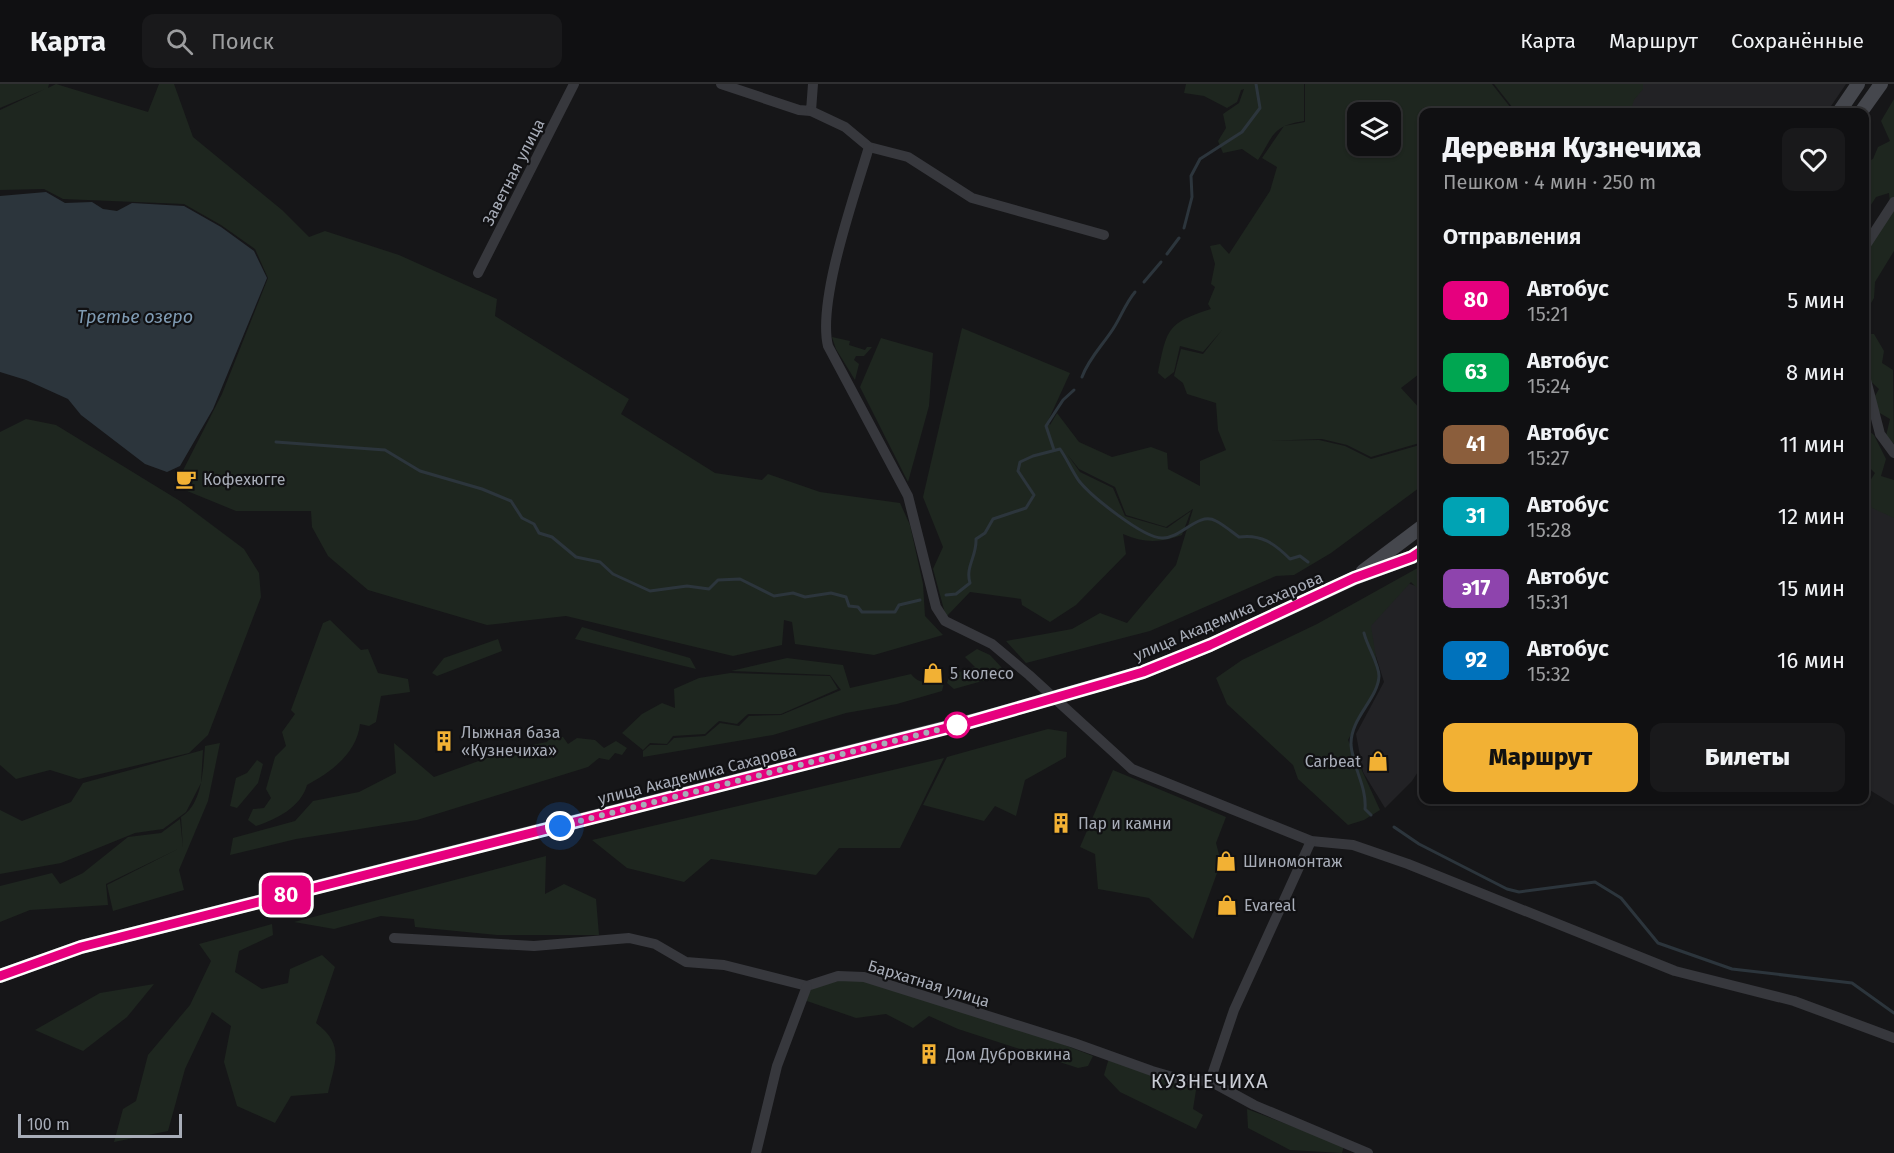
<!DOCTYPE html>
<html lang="ru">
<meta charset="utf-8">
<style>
body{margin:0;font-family:"Fira Sans",sans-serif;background:#19191b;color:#f1f3f6;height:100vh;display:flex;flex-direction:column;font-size:22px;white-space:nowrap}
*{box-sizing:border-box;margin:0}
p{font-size:20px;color:#9c9d9f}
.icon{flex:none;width:33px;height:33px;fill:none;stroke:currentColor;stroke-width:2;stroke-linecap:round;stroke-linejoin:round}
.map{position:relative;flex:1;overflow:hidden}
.sheet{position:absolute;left:1419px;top:24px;width:450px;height:696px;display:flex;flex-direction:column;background:#101012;border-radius:12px;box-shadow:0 2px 4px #0004,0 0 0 2px #303032}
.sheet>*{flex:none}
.badge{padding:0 12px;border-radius:9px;font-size:21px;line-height:39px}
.buttons{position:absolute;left:1347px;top:18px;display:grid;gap:12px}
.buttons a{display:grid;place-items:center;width:54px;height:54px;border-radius:12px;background:#101012;box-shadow:0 2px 4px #0004,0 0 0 2px #303032;font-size:30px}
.scale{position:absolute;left:18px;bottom:15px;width:164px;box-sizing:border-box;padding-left:6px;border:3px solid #a8adb8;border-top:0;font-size:16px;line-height:21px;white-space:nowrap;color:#a8adb8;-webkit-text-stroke:4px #111113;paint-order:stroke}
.you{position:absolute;width:30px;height:30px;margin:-15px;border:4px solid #fff;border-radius:50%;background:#1a73e8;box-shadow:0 0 0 9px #1a73e833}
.map>.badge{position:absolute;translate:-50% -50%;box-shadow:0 0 0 3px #fff}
h2{padding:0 24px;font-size:22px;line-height:54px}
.round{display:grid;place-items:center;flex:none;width:63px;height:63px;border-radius:12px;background:#19191b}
.head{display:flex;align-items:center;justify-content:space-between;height:102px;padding:0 24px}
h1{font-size:28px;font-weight:800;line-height:45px}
.cta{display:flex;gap:12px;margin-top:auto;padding:12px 24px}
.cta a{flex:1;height:69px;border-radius:12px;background:#f2b134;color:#111;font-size:24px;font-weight:800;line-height:69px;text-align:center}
.cta a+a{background:#19191b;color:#f1f3f6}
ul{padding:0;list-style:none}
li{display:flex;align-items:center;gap:18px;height:72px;padding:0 24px}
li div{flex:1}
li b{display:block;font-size:22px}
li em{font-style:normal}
li .badge{min-width:66px;font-weight:700;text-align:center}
header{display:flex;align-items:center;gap:36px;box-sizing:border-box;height:84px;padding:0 30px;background:#101012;border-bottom:2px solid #303032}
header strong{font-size:28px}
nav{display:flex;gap:33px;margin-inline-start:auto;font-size:21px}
.search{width:420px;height:54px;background:#19191b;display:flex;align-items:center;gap:15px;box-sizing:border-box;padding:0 21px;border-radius:12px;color:#9c9d9f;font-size:22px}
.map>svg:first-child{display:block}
</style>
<header>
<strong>Карта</strong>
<div class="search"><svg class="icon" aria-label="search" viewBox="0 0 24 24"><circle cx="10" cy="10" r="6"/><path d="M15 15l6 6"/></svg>Поиск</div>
<nav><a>Карта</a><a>Маршрут</a><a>Сохранённые</a></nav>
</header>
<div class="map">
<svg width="1894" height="1069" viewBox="0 0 1894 1069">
<rect width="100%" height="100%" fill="#161618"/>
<!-- built -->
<g fill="#222225">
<polygon points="1639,0 1846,0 1827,28 1626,28"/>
<polygon points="1864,409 1894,426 1894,721 1865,703"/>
<polygon points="1407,499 1419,503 1423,500 1423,680 1412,697 1385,724 1363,688 1356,650 1384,598 1367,543"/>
</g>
<!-- green -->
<g fill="#1e261f" fill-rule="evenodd">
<polygon points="0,0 49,0 48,4 56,0 148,28 159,0 174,0 193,53 282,126 309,153 325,147 399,171 497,215 495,232 629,315 621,330 715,389 762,396 768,390 820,408 900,419 910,441 923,500 925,532 943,551 874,571 795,560 792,538 784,536 782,561 733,572 566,532 487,541 368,506 328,472 312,443 311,427 236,427 175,402 222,310 268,194 255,165 221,141 184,120 63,115 44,105 0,106 0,26 45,5 0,24"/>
<path d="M1186,0H1304V37C1272,42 1274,51 1258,76L1242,65L1223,69L1218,57L1226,44L1223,30L1239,19L1244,5L1241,6L1237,18L1227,24L1204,12L1184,9Z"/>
<path d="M1305,0H1492L1514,28H1424L1423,287L1401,304L1423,328V358L1371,373L1347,361L1322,355L1261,357L1319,356L1345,362L1371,375L1423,360V401L1331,469L1294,491L1276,492L1150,547L1026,579L1006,557L1072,545L1100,529L1127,539L1176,481L1193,425L1166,443L1126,431L1115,403L1079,385L1067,370L1080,388L1113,404L1125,432L1167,444L1191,427L1182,451C1161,459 1143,459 1123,450L1126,470L1076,521L1050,538L1022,521L1021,515L970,508L946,533L933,485L943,463L923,413L962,244L1070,289L1048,337L1050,341L1057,329L1079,358L1112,373L1151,363L1167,369L1168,385L1200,402V377L1226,366L1218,346L1216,319L1187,310L1183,299L1174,292L1181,265L1203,270L1222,246L1203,268L1180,262L1174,288L1165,295L1158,289C1167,246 1166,239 1211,225L1208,220L1215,203L1211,200L1215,180L1210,162L1220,160L1229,170L1270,107L1277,83L1262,74L1284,42L1305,38ZM1358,28H1390V62H1358Z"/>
<polygon points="1494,0 1643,0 1643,5 1634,16 1630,28 1516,28"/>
<polygon points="1894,15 1894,167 1875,198 1874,214 1865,229 1865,169 1891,128 1889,109 1876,113 1865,130 1865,79 1873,75 1878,63 1890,57 1881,37"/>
<polygon points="1865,250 1874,250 1884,267 1882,279 1893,286 1894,360 1886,352 1890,335 1878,328 1872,317 1879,305 1865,292"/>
<polygon points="832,253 850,257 849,261 865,266 867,263 872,263 864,272 856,272 854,276 859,280 855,296 836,265"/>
<polygon points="881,254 933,269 929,322 908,398 860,303"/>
<polygon points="1864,334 1865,344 1874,351 1886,375 1881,392 1894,396 1894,434 1872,424 1865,405 1875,389 1865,379"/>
<polygon points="26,335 56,341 180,417 244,465 259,489 261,513 208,651 189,669 79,695 50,686 16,695 0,681 0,348"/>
<polygon points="1423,481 1423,504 1419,506 1411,498 1371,542 1380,598 1348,656 1380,726 1364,736 1348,741 1298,695 1293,681 1227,620 1216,594 1242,576 1317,540"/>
<path d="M330,536L361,566L368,565L378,589L408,595L410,608L381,612L376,638L369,642L360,640C357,669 331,688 307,701C301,723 277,735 256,742L248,736L253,725L264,724L271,714L266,705L275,673L286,662L282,648L295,630L291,626L323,539Z"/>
<polygon points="582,543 690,574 696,585 575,555"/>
<polygon points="498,555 502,567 437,592 432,589 444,574"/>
<polygon points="977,565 990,571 1002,584 1000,592 954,605 947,599 950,591 975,583 965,573"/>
<path d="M787,574L843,581L850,604L911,590C922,604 931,594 944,599L942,607L897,620L846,629L773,651L643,673V667L650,661H667L674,654L705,652L720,639L739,642L749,632L781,631L841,606L830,591L731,587Z"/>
<polygon points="730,589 830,592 838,605 781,630 748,630 737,640 719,637 705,650 673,652 667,660 650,659 643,666 622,649 642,630 662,619 675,624 674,605 699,594"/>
<polygon points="1048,645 1067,648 1066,673 1025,696 1016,732 995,722 984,737 923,721 947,673"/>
<polygon points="551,652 563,653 568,660 577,654 595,656 604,664 616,657 627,664 622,671 615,669 609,676 599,674 588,683 417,736 296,755 230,771 233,754 295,737 313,717 359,708 396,689 394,659 434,693 512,665 547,658"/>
<path d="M220,659L208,717L179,786L184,806L113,827L107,801L178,765L106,800L108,821L30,826L0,838V802L52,789L60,800L83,789L128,753L161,749L180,735L183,764L181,733C203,720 203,684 205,662Z"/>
<polygon points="203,666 201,699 186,728 163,745 135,749 61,779 0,790 0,726 22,737 71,718 83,699"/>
<polygon points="944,674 900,764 839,764 816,791 711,775 684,798 627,784 592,756"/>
<polygon points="257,676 263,680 258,699 237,724 230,722 236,694 247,689"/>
<polygon points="1113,686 1226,733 1216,759 1221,778 1193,855 1149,814 1098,805 1095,770 1080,763"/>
<polygon points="546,772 545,810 564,800 596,815 599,851 497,851 415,843 414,835 381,832 334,845 294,838"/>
<path d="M272,840L273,851L239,867L235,888L262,905L288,899L290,885L322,871L335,883L316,939C345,961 335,978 328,1009L291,1012L275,1039L237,1022L224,978L231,942L212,928L185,985L168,1047L114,1058L123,1025L136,1017L148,971L190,921L211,877L199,860Z"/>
<polygon points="845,895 867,896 1023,945 1093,972 1088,982 1078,984 958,945 929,932 913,944 886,930 856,934 804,916 812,904"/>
<polygon points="154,900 127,933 83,967 35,946 100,909"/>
<polygon points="1109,974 1196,1006 1193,1025 1203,1031 1196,1045 1120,1008 1104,991"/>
<polygon points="1247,1025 1344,1062 1342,1069 1290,1066 1248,1044"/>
</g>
<!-- water -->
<polygon fill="#2c353c" points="46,108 65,119 92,118 103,125 117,127 132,119 184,122 221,143 254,167 267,194 213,325 180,382 167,388 145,380 81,331 68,315 26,296 0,288 0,112"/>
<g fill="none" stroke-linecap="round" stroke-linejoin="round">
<!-- stream -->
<g stroke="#2c353c" stroke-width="3">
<polyline points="1184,144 1192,113 1191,92 1200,75 1242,48 1260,24 1256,0"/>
<polyline points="1167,170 1179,154"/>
<polyline points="1144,198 1161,178"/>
<path d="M1082,293C1089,274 1102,262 1113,245C1121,233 1125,220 1135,208"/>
<polyline points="276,358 385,366 420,387 482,405 511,417 522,434 534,440 539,449 552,453 576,473 600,478 613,490 650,507 687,502 709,505 718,496 740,495 774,512 793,509 805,513 831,509 846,513 849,522 858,523 862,528 895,528 899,521 920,516"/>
<polyline points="1054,366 1046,342 1063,316 1074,306"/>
<path d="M946,511L956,510L970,499C965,483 977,472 976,455L985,449L993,435L1026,424L1034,411L1018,387L1020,378L1033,372L1060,365C1067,375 1072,387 1079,397C1091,412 1143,454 1162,454C1181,455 1198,427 1216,437C1224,441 1232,448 1239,453C1261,450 1274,459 1290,475L1300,472L1308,478"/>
<path d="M1364,549C1367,562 1379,580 1379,592C1378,615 1350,634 1351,661C1353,684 1367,703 1365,725L1371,731"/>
<polyline points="1394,743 1419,760 1507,805 1519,808 1595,798 1621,814 1658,859 1732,885 1852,899 1894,929"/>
</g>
<!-- minor -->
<g stroke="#37383d" stroke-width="10">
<polyline points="721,0 799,26 811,27 813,0"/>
<polyline points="811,27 845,43 869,63 908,73 972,114 1104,151"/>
<path d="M869,63C855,110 817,217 828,262L908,412L936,523L945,537L992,560L1029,591L1132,685L1311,757L1353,761L1408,780L1675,887L1794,917L1894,954"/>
<polyline points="1864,164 1894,118"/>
<polyline points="478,189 574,0"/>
<polyline points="1864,288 1880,350 1894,369"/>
<polyline points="394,854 534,862 629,854 655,860 686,878 724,881 807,902 838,892 864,893 1074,959 1152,987 1183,996 1210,997 1254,1021 1368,1069"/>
<polyline points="1210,997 1234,926 1311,757"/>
<polyline points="756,1069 777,982 807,902"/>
</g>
<!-- secondary -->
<g stroke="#45474d" stroke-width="14">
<polyline points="1839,28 1858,0"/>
<polyline points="1861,28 1881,0"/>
<polyline points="1363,487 1424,441"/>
<polyline points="0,892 81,863 983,634 1143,588 1210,561 1355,494 1412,473 1424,465"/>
</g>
</g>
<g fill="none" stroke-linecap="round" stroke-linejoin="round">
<!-- line casing -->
<g stroke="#fff" stroke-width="14">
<polyline id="line" points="0,892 81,863 970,638 1106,599 1143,588 1210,561 1354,494 1412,473 1424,465"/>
</g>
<!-- line -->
<use href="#line" stroke="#e6007e" stroke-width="9"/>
<!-- walk -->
<polyline stroke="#a8adb8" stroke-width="6" stroke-dasharray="0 10.8" points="560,742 957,641"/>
</g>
<!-- icons -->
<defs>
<g id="cafe-bare" transform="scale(1.62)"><path d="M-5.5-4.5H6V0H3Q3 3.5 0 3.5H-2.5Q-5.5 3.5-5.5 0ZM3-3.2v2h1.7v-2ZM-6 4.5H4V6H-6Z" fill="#f2b134" stroke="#111113" stroke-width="2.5" paint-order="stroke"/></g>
<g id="shop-bare" transform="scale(1.62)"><path d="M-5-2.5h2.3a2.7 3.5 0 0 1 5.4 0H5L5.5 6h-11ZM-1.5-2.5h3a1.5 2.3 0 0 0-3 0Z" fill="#f2b134" stroke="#111113" stroke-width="2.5" paint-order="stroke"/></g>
<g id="building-bare" transform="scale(1.62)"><path d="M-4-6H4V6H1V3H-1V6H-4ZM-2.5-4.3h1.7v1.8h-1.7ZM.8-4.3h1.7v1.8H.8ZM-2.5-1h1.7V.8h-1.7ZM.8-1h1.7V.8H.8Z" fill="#f2b134" stroke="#111113" stroke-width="2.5" paint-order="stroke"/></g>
</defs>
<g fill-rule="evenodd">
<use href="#cafe-bare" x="186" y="395"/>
<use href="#shop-bare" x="933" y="589"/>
<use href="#building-bare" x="444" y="657"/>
<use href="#shop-bare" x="1378" y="677"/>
<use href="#building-bare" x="1061" y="739"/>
<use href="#shop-bare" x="1226" y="777"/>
<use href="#shop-bare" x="1227" y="821"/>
<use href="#building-bare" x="929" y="970"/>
</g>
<!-- markers -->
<circle fill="#fff" stroke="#e6007e" stroke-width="3" cx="957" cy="641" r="12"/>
<g text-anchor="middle" stroke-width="4.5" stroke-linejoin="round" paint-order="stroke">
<!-- street labels -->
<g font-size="16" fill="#a8adb8" stroke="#111113">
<text transform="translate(513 88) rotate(-63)" y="6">Заветная улица</text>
<text transform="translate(1228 532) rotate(-23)" y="6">улица Академика Сахарова</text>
<text transform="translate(697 690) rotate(-14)" y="6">улица Академика Сахарова</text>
<text transform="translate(929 899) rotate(17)" y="6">Бархатная улица</text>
</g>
<!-- poi labels -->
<g font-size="16" fill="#a8adb8" stroke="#111113" text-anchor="start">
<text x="203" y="401">Кофехюгге</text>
<text x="950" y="595">5 колесо</text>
<text x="461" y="654">Лыжная база<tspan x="461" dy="18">«Кузнечиха»</tspan></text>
<text x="1361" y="683" text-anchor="end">Carbeat</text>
<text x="1078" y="745">Пар и камни</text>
<text x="1243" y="783">Шиномонтаж</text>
<text x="1244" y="827">Evareal</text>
<text x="946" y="976">Дом Дубровкина</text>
</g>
<!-- water labels -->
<g font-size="18" font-style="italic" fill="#7f9bb3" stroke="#111113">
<text x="135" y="239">Третье озеро</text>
</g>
<!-- quarter labels -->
<g font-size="20" letter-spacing="1.5" fill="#c9ccd4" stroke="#111113">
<text x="1210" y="1004">КУЗНЕЧИХА</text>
</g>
</g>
</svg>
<div class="buttons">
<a><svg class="icon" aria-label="layers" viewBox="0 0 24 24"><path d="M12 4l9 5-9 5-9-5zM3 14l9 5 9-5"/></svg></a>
</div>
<div class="scale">100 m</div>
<div class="you" style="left:560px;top:742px"></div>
<b class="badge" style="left:286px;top:811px;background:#e6007e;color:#fff">80</b>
<section class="sheet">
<div class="head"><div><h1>Деревня Кузнечиха</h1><p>Пешком · 4 мин · 250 m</p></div><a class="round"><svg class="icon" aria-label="heart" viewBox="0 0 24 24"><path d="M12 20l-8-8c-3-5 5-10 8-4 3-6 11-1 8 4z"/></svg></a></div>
<h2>Отправления</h2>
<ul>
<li><span class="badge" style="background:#e6007e;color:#fff">80</span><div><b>Автобус</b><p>15:21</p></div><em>5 мин</em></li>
<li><span class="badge" style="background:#00a651;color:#fff">63</span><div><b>Автобус</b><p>15:24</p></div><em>8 мин</em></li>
<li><span class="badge" style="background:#8b5e3c;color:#fff">41</span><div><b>Автобус</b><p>15:27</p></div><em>11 мин</em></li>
<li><span class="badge" style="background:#00a3b4;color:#fff">31</span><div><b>Автобус</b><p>15:28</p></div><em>12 мин</em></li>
<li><span class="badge" style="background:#8e44ad;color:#fff">э17</span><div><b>Автобус</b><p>15:31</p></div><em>15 мин</em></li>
<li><span class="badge" style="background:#0072bc;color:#fff">92</span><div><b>Автобус</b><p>15:32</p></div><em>16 мин</em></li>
</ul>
<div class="cta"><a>Маршрут</a><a>Билеты</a></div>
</section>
</div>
